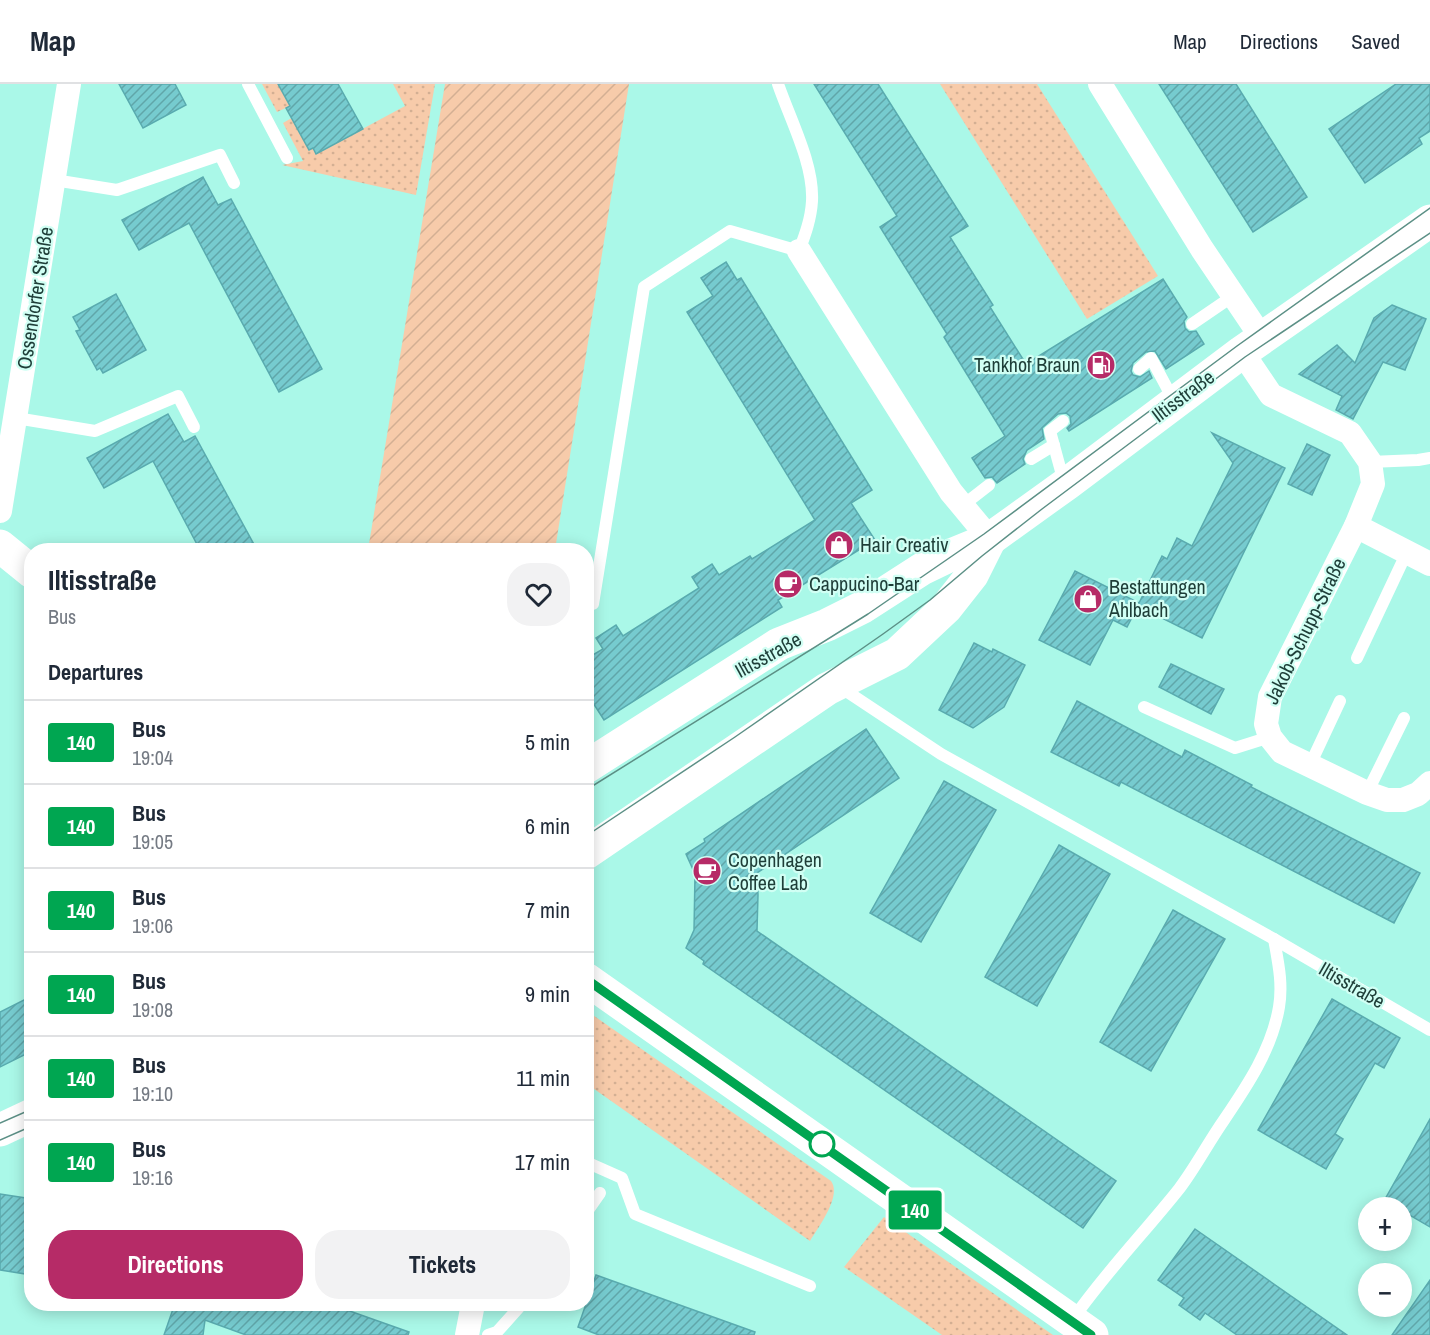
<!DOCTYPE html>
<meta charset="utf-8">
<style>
body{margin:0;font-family:"Archivo Narrow",sans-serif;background:#f2f2f3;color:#1f2937;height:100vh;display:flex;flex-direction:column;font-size:22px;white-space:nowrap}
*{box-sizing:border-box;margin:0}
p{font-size:20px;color:#747a83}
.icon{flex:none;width:33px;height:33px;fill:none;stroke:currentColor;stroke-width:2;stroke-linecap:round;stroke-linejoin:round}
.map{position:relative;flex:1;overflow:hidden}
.side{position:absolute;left:24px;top:459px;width:570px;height:768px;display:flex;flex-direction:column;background:#fff;border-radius:24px;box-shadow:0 3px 15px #0003}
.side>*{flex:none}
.badge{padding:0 12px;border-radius:4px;font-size:21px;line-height:39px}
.controls{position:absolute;left:1358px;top:1113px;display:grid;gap:12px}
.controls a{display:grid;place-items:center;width:54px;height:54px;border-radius:50%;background:#fff;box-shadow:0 3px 15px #0003;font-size:30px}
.map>.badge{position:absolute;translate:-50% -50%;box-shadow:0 0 0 3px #fff}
h2{padding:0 24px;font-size:22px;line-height:54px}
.round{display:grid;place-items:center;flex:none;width:63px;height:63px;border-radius:24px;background:#f2f2f3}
.head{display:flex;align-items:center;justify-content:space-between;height:102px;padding:0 24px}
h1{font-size:28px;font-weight:800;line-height:45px}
.primary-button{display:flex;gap:12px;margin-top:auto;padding:12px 24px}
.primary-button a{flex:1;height:69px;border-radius:24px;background:#b62b67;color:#fff;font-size:24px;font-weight:800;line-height:69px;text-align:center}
.primary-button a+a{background:#f2f2f3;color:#1f2937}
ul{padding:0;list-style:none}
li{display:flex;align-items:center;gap:18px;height:84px;padding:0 24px;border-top:2px solid #e0e1e3}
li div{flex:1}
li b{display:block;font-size:22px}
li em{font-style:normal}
li .badge{min-width:66px;font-weight:700;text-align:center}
header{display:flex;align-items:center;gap:36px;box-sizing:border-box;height:84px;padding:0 30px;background:#fff;border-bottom:2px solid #e0e1e3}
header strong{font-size:28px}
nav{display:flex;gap:33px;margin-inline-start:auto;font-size:21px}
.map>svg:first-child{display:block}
</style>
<header>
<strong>Map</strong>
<nav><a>Map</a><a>Directions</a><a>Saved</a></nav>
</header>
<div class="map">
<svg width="1430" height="1251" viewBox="0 0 1430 1251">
<defs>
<pattern id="grass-dots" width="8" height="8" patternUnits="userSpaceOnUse" patternTransform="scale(1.5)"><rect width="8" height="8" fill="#f7cbaa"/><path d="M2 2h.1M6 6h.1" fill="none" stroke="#d3af93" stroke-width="1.8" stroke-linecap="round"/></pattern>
<pattern id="garden-furrows" width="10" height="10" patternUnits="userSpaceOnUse" patternTransform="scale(1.5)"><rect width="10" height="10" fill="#f7cbaa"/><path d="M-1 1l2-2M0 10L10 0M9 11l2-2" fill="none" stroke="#d3af93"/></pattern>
<pattern id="building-hatch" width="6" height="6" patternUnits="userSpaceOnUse" patternTransform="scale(1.5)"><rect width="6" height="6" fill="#76cbcf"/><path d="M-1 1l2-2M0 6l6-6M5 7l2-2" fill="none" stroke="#60a6a9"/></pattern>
</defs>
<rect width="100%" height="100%" fill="#aaf8e8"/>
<!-- grass -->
<g fill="url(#grass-dots)">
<polygon points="262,0 278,0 290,22 277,28"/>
<polygon points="393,0 435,0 416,111 282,81 303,77 283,39 295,32 316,70 405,22"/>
<polygon points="940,0 1037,0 1158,192 1087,235"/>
<path d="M587,927L831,1097C842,1112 819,1142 810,1157L587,1000Z"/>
<polygon points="884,1133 1053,1251 942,1251 844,1183"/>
</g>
<!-- garden -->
<polygon fill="url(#garden-furrows)" points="445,0 629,0 555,466 368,466"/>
<!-- building -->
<g fill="url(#building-hatch)" stroke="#59abaf" stroke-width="1.5">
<polygon points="119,0 175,0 186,21 143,44"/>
<polygon points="278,0 338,0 363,45 316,70 313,64 309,66 286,24 290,22"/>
<polygon points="814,0 878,0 968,142 950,153 993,221 990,223 1026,280 1163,195 1187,233 1184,237 1185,244 1189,248 1196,247 1204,260 1166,285 1155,267 1146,268 1133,279 1131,287 1133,291 1140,293 1149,287 1152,294 1069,347 1067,344 1071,340 1070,332 1066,329 1058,330 1042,344 1044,355 1027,366 1023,375 1025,380 997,399 992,393 985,394 972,374 1005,352 944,253 947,250 880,143 897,132"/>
<polygon points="1159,0 1236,0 1307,113 1253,148"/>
<polygon points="1396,0 1430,0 1430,47 1419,54 1422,60 1365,99 1329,45"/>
<polygon points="203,93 218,121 231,115 322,285 279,308 189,139 139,166 122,136"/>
<polygon points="726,178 737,196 741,194 872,406 851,419 875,456 778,516 782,523 604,636 586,608 586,575 603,565 596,554 616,541 623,552 699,504 692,493 712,480 719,491 750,472 752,475 815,436 687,228 713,212 701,194"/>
<polygon points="116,210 146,266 103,289 100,284 97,286 76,247 80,246 73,233"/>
<polygon points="1392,221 1426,235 1405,286 1383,278 1353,335 1336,326 1342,312 1299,290 1337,261 1355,279 1374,234"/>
<polygon points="168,330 184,358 195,352 257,466 200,466 153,377 104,404 87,374"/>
<polygon points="1212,349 1285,384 1202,554 1138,522 1127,543 1113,536 1090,581 1039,556 1075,487 1139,519 1162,472 1167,475 1177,454 1192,462 1233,379"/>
<polygon points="1307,360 1330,371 1312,411 1288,400"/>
<polygon points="974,559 992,568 993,565 1025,581 1004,623 973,644 939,626"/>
<polygon points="1171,580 1224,605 1211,630 1159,603"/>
<polygon points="1077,617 1182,673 1185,666 1252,701 1251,703 1420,789 1394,839 1121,698 1119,702 1051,668"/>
<polygon points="866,645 899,694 757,789 758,811 757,847 1116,1097 1083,1144 703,880 704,877 686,864 694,846 695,790 686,770 705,758 704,755"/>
<polygon points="944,697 996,726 921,858 870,829"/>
<polygon points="1059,761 1110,790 1037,922 985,893"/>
<polygon points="1173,826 1225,855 1151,987 1100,958"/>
<polygon points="32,912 32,967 0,983 0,928"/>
<polygon points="1332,915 1400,954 1384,984 1375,979 1335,1050 1343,1055 1326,1085 1258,1046"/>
<polygon points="1430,1035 1430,1143 1401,1126 1401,1124 1396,1124 1384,1117"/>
<polygon points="0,1110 32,1115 32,1191 0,1186"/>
<polygon points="1195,1145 1347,1251 1237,1251 1205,1229 1200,1236 1179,1221 1184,1214 1158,1196"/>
<polygon points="596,1191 755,1248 754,1251 599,1251 578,1243"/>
<polygon points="1430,1196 1430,1251 1392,1251"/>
<polygon points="169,1220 330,1220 409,1248 408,1251 246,1251 205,1236 203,1251 164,1251 173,1225 168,1223"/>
</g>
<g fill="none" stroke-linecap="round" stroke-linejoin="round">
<!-- lane -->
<g stroke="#fff" stroke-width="12">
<polyline points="248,0 287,74"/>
<polyline points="54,96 117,106 220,71 234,99"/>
<polyline points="1192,240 1233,212"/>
<polyline points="1139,285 1151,274 1174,317"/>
<polyline points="16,334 95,347 178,312 194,343"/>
<polyline points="1063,337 1050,347 1062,391 1067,399"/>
<polyline points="1031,375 1054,361"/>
<polyline points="1370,378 1418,376 1430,374"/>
<polyline points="962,422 989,401"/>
<path d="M593,520L644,203L730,147L799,167C805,151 811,135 812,117C814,80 790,35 778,0"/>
<polyline points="1357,574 1407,468"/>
<polyline points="840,603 941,670 1274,855 1430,946"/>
<polyline points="1144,623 1235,664 1270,653"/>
<polyline points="1310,681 1340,617"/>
<polyline points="1367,709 1404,634"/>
<polyline points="586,1078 622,1094 635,1130 810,1202"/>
<polyline points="586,1129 600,1109"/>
<path d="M1073,1235C1105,1189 1144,1149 1179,1105C1195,1084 1208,1059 1224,1036C1247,1002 1272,965 1279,923C1283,899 1278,878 1274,855"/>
<polyline points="488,1251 497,1248 522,1220"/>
</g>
<!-- street -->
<g stroke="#fff" stroke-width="24">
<polyline points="1100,0 1202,165 1262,254"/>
<polyline points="799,167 951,408 990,455"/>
<polyline points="1242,268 1271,311 1350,349 1370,378 1373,400 1356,442 1270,613 1266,640 1270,653 1282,668 1367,709 1387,716 1403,716 1418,710 1430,699"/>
<polyline points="0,427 69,0"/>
<polyline points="1356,442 1430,480"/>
<polyline points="467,1251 473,1220"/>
</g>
<!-- secondary -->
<g stroke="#fff" stroke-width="33">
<polyline points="0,462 32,488"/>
<polyline points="586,683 779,560 827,541 863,523 922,485 951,471 990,455 1068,399 1242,268 1430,137"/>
<polyline points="586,769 827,605 897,570 946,524 972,491 990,455"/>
<polyline points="586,895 1092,1251"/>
<polyline points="0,1046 32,1031"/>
</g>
<!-- tram -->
<g stroke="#5c9086" stroke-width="1.5">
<polyline points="586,706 868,530 984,450 1237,262 1430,124"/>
<polyline points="586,752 735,653 883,550 930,516 982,472 1042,425 1245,273 1430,149"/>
<polyline points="0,1039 32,1025"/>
<polyline points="0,1056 32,1042"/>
</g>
</g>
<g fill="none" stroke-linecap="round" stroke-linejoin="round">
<!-- line casing -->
<g stroke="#fff" stroke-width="14">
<polyline id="line" points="586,895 1091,1251"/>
</g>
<!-- line -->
<use href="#line" stroke="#00a651" stroke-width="9"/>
</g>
<!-- icons -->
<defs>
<g id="fuel-disc" transform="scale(1.5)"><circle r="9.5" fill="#b62b67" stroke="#d1fff4"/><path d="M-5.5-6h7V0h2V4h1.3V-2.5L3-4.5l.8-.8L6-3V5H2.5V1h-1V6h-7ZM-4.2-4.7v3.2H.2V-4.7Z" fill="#fff"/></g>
<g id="shop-disc" transform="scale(1.5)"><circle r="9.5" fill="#b62b67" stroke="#d1fff4"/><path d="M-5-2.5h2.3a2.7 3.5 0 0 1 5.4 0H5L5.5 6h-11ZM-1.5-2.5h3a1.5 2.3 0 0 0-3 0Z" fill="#fff"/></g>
<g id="cafe-disc" transform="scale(1.5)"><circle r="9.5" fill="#b62b67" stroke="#d1fff4"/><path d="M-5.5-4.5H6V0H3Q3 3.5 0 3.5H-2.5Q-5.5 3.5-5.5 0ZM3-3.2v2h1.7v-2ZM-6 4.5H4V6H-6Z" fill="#fff"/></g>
</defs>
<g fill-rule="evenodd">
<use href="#fuel-disc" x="1101" y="281"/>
<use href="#shop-disc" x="839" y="461"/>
<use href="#cafe-disc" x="788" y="500"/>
<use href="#shop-disc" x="1088" y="515"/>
<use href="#cafe-disc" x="707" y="787"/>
</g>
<!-- markers -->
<circle fill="#fff" stroke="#00a651" stroke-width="3" cx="822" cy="1060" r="12"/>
<g text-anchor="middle" stroke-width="4.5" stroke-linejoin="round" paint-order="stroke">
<!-- street labels -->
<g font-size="20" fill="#1e3e38" stroke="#d1fff4">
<text transform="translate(35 214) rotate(-81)" y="7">Ossendorfer Straße</text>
<text transform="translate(1183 312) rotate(-37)" y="7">Iltisstraße</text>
<text transform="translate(1305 547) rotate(-64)" y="7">Jakob-Schupp-Straße</text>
<text transform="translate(768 571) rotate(-29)" y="7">Iltisstraße</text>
<text transform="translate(1352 901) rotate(30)" y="7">Iltisstraße</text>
</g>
<!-- poi labels -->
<g font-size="20" fill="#1e3e38" stroke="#d1fff4" text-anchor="start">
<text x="1080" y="288" text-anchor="end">Tankhof Braun</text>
<text x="860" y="468">Hair Creativ</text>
<text x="809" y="507">Cappucino-Bar</text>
<text x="1109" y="510">Bestattungen<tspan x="1109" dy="23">Ahlbach</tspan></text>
<text x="728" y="783">Copenhagen<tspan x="728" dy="23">Coffee Lab</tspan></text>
</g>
</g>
</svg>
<div class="controls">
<a>+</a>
<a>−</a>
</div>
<b class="badge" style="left:915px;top:1126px;background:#00a651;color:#fff">140</b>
<section class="side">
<div class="head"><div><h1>Iltisstraße</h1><p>Bus</p></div><a class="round"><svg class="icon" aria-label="heart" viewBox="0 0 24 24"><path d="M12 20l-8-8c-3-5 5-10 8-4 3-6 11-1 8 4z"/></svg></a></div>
<h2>Departures</h2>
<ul>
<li><span class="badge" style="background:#00a651;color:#fff">140</span><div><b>Bus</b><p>19:04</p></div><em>5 min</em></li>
<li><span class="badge" style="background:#00a651;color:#fff">140</span><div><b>Bus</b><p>19:05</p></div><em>6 min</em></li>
<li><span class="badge" style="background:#00a651;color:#fff">140</span><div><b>Bus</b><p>19:06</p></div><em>7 min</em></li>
<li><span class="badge" style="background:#00a651;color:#fff">140</span><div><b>Bus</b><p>19:08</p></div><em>9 min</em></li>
<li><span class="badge" style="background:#00a651;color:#fff">140</span><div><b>Bus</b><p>19:10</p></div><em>11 min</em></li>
<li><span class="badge" style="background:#00a651;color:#fff">140</span><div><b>Bus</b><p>19:16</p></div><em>17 min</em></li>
</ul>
<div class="primary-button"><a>Directions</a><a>Tickets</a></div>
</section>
</div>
